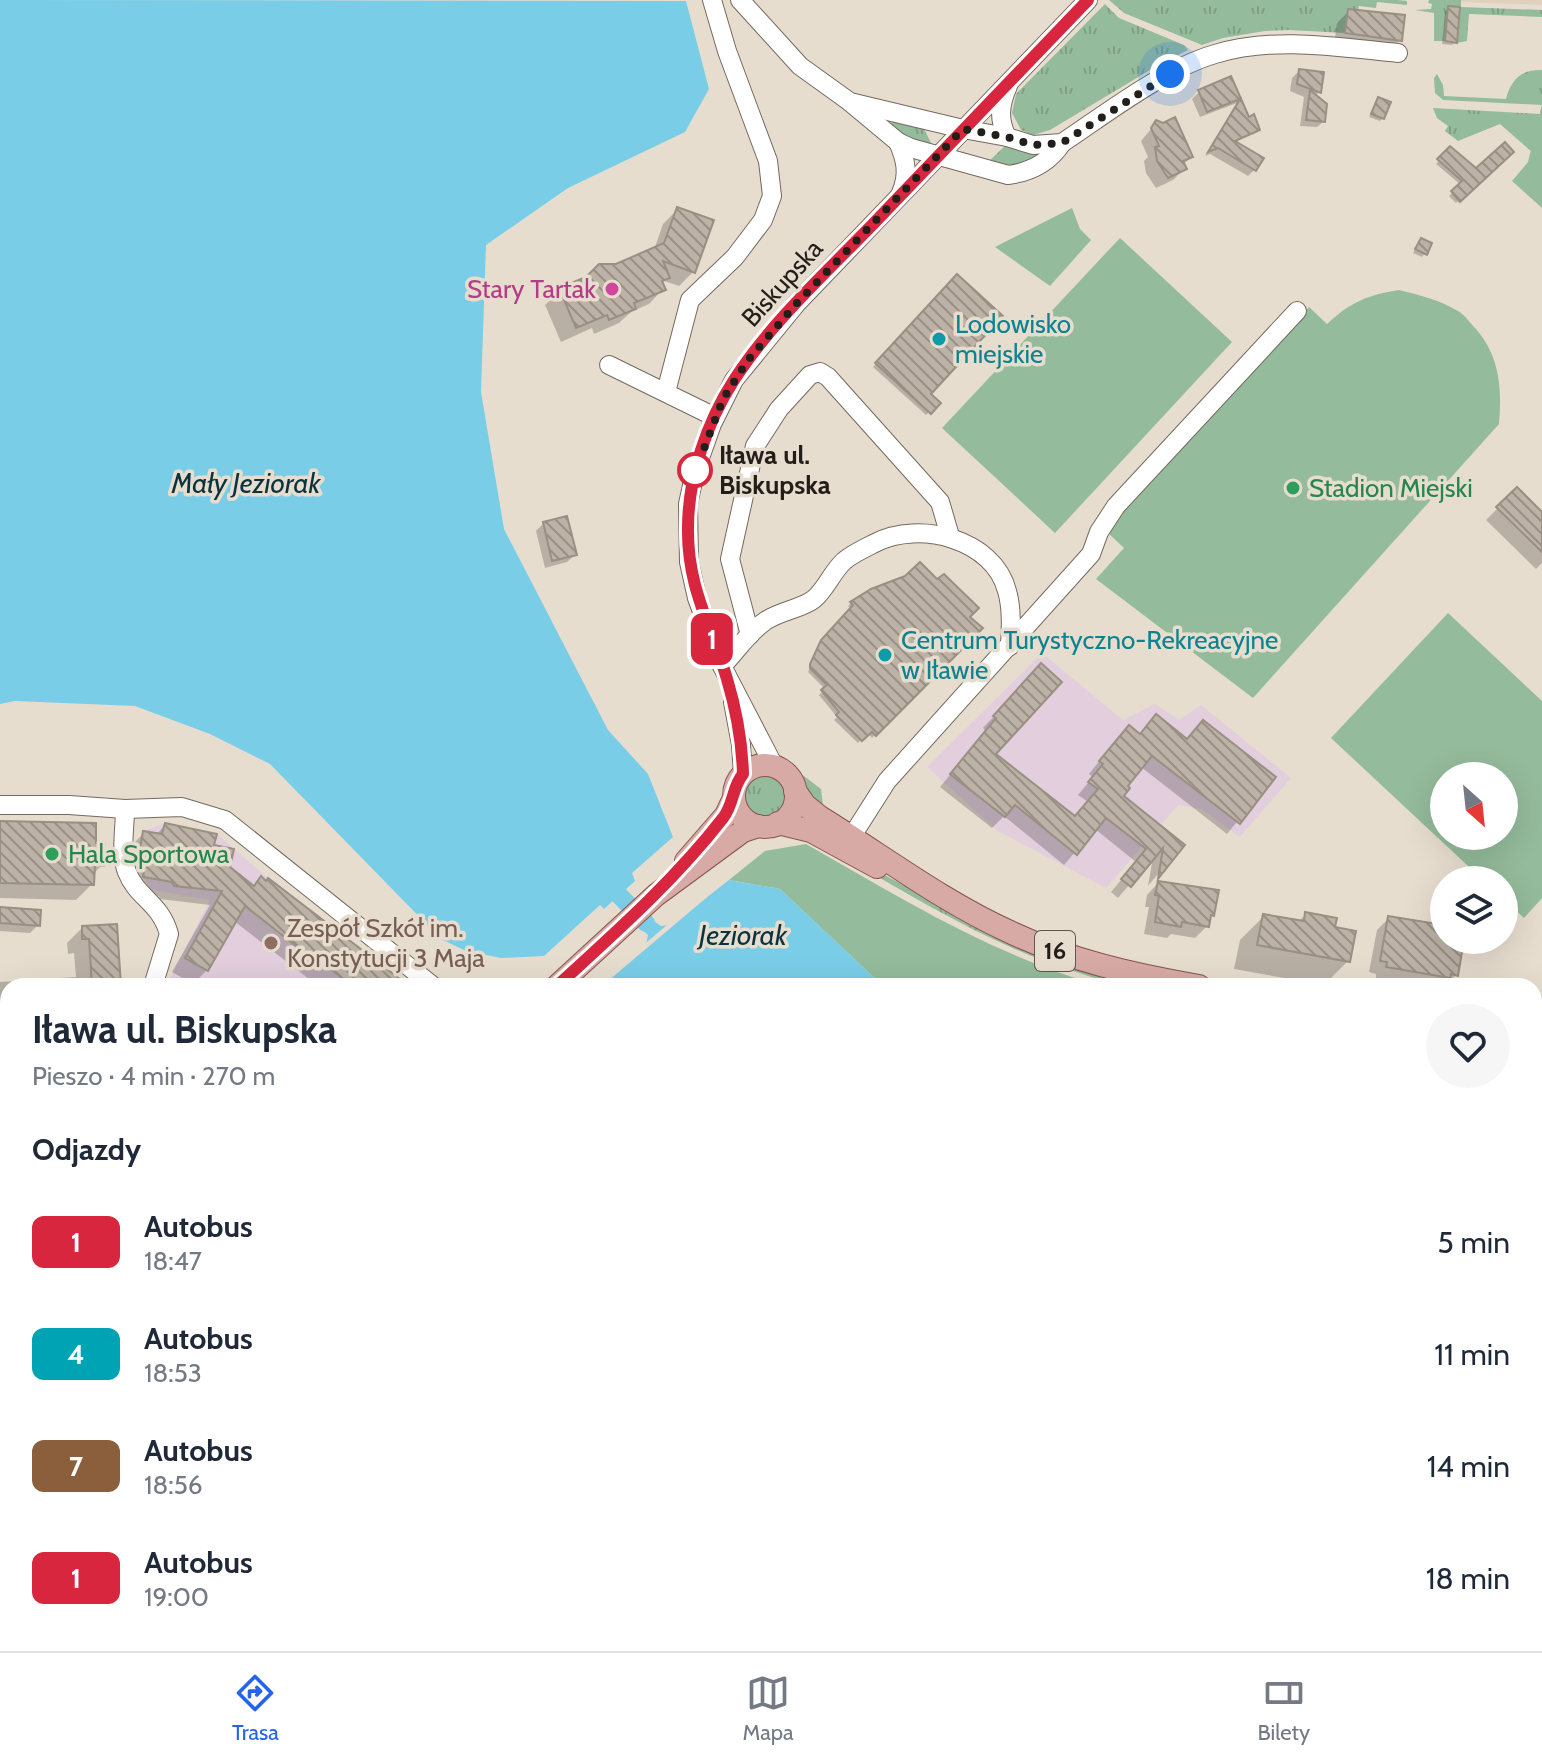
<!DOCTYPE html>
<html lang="pl">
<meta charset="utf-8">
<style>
body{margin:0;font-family:Cabin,sans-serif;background:#f6f6f7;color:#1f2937;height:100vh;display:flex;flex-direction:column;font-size:30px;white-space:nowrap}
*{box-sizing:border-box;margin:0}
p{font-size:26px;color:#747a83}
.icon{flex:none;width:44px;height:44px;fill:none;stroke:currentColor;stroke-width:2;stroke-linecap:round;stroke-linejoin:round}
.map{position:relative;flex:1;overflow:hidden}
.sheet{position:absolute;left:0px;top:978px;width:1542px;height:674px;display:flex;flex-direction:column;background:#fff;border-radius:24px 24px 0 0;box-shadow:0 8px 32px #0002}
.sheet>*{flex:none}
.badge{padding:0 16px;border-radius:12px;font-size:28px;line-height:52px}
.needle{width:52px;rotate:153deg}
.tools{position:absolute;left:1430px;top:762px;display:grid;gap:16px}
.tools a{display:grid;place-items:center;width:88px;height:88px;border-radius:50%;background:#fff;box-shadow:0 8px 32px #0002;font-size:40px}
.you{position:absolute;width:40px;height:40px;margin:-20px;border:6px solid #fff;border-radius:50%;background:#1a73e8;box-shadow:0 0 0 12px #1a73e833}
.map>.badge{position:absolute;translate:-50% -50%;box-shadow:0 0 0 4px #fff}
h2{padding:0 32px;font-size:30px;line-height:72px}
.round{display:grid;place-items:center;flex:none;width:84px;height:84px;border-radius:42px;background:#f6f6f7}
.summary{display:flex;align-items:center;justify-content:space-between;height:136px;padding:0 32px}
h1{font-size:38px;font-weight:800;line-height:60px}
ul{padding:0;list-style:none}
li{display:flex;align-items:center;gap:24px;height:112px;padding:0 32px}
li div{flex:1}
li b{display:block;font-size:30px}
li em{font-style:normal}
li .badge{min-width:88px;font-weight:700;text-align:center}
.menu{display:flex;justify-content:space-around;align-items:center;height:112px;border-top:2px solid #e0e1e3;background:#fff;font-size:22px;color:#747a83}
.menu a{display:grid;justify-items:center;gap:4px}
.menu .current{color:#2563eb}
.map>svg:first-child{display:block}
</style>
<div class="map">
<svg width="1542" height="1651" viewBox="0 0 1542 1651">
<defs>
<pattern id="grass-tufts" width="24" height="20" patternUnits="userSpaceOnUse" patternTransform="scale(2)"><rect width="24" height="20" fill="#94bb9b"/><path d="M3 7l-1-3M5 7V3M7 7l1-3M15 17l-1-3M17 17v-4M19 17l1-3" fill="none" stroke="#7fa085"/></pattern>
<pattern id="sand-dots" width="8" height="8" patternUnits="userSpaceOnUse" patternTransform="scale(2)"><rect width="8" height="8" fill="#dfd5b0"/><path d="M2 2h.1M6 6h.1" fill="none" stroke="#bfb697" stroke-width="1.8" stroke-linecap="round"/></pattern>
<pattern id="building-back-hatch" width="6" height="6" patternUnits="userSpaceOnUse" patternTransform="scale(2)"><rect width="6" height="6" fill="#bcb2a5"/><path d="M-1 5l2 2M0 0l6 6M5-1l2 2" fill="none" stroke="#989086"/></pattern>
</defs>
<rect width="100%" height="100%" fill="#e7ddcf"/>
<!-- built -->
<g fill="#dfd1bd">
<polygon points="1461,0 1542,0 1542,5 1461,2"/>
<rect x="1534" y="1442" width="8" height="81"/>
</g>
<!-- education -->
<g fill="#e2cedc">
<polygon points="1042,653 1123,720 1155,704 1179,720 1201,705 1291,778 1240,837 1201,809 1178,805 1106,888 998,831 927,767"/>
<polygon points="165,823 217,834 268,878 411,986 166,986 210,900 152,890 142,876 147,850 140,848 143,831"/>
</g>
<!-- grass -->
<g fill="url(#grass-tufts)">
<polygon points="1109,0 1397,0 1407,1 1407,5 1377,2 1376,8 1359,6 1358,10 1348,9 1345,33 1289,30 1265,31 1223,38 1202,45 1124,13"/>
<polygon points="1429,0 1461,0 1461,7 1542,10 1542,17 1469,14 1467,41 1457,43 1460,8 1448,6 1445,41 1434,41 1434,13 1415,10 1431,9 1432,4 1428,3"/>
<polygon points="1105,4 1119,18 1184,45 1188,50 1155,67 1050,130 1033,135 1021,130 1012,113 1016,94"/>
<path d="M1542,70V105L1443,100L1435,93L1434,78L1437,74L1443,85L1444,96L1506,99C1511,80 1521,69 1542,70Z"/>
<polygon points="1433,108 1540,114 1532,152 1500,124 1458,141 1445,131 1448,126 1437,118"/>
<polygon points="895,118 924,129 932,145 915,142 889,126"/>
<polygon points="1005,146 1048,151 1014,167 988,162"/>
<polygon points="796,770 821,789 823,805 809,797"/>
<circle cx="765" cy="796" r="21"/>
<path d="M849,860L875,870L922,895L1142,986C1119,986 1097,979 1076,972C995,947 922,902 849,860Z"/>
</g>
<!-- sand -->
<polygon fill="url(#sand-dots)" points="1534,1588 1542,1588 1542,1633 1534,1634"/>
<!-- green -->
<g fill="#94bb9b" fill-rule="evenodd">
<polygon points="1542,104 1542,208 1512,181 1528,162"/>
<polygon points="1072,208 1080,229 1091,240 1050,286 995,247"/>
<polygon points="1120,238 1232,342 1055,533 942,428"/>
<path d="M1399,290C1419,295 1440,300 1458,311C1465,315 1470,323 1476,329C1500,357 1502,389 1499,424L1253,698L1096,579L1124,548L1106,531L1309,307L1327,324C1351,302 1367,295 1399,290Z"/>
<path d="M1448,613L1542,701V898L1524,918L1504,899V880H1483L1331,738ZM1444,776H1504V836H1444Z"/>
<path d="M806,844C903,899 992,955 1101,986H883L780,889L729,880L765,851Z"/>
</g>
<!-- water -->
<g fill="#7acde7">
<polygon points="0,0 686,1 709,89 685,132 568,188 486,245 481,392 504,529 608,730 648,774 673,837 632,873 635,881 604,909 600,905 544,956 501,958 466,951 441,939 270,764 210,734 135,706 15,701 0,704"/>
<polygon points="729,880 780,889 883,986 599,986 646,946 648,935 641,928 651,919 661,926 671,925"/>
<polygon points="1542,1633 1542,1651 749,1651 746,1644 1283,1644 1284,1648 1331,1644 1534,1644 1534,1634"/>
</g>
<!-- pier -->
<polygon fill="#e7ddcf" points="732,876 602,986 595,986 693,903 727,877"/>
<!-- shadow -->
<g fill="#0003">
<polygon points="1448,8 1455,42 1452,45 1442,44 1445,12"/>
<polygon points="1349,11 1400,40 1388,52 1334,45 1337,23"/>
<polygon points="1299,71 1322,74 1319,92 1315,97 1324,121 1317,127 1300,126 1304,97 1290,91 1292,78"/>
<polygon points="1230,79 1248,119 1258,129 1253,135 1253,131 1225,143 1227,146 1252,136 1235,143 1254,170 1248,176 1210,154 1205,156 1237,103 1200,117 1192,99 1199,92"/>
<polygon points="1378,99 1383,118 1380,121 1369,117"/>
<polygon points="1157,122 1191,157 1183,165 1184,169 1173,180 1156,188 1146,173 1144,161 1148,157 1141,141"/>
<polygon points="1450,148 1476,171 1512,152 1456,203 1449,196 1461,185 1436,164"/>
<polygon points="678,209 693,272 679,286 664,281 661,284 663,289 649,304 631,312 619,323 594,334 592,328 561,342 545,305 560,290 654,250 663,224"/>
<polygon points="1421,240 1425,253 1422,257 1413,253"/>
<polygon points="957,277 929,394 938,403 926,415 873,367"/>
<polygon points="1517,489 1542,515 1542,563 1536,569 1486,520"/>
<polygon points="544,523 575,555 567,562 545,568 536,531"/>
<polygon points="937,582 967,617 980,628 872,738 868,733 858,743 834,720 837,717 819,695 825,689 808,672 819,646 851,609 848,606 851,603"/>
<polygon points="1030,677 993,754 1074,818 1088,802 1078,795 1093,777 1089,774 1117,739 1139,735 1156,717 1186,741 1203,722 1274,777 1227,834 1141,767 1125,787 1121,796 1182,845 1148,886 1153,857 1118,898 1111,892 1136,862 1095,829 1064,865 1004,816 992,828 940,787 986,731 983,728"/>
<polygon points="0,823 94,845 102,865 93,874 92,884 76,900 0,898"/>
<polygon points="165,825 212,846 228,868 253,887 408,986 318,986 234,921 207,970 193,984 172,972 210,905 160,899 159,896 130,890 134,863 127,861 130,847 144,833 156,835"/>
<polygon points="1158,883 1212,915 1207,926 1195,938 1171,934 1167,938 1144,934 1149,907 1145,907 1147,895"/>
<polygon points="0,909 38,925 30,933 0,931"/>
<polygon points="1306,914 1332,929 1348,961 1324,985 1234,969 1240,940 1264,916 1298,922"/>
<polygon points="1389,918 1444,927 1444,940 1462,940 1456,975 1445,986 1419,986 1376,979 1376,974 1369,972 1377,930"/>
<polygon points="82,928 119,986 8,986 8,1022 0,1022 0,982 76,977 74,953 68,954 67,943"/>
<polygon points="0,1114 8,1114 8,1178 1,1185"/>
<polygon points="1542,1123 1542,1145 1539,1145 1538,1126"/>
<polygon points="1536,1195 1542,1195 1542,1225 1537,1225 1537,1213 1534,1213 1534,1197"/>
<polygon points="1,1252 8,1252 8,1390 0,1390"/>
<rect x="0" y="1435" width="8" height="35"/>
<rect x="1534" y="1460" width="8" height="41"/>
<polygon points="1534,1550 1542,1550 1542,1574 1536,1580"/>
<polygon points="0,1627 6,1627 7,1651 0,1651"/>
<polygon points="458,1644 465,1644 468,1651 442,1651"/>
<polygon points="556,1644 572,1644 575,1651 540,1651"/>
<polygon points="645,1644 666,1644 669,1651 631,1651"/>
</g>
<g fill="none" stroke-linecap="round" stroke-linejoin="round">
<!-- canal -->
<polyline stroke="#7acde7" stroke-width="18" points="619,895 646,923"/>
</g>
<!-- building -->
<g fill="url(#building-back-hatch)" stroke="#999083" stroke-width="2">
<polygon points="1448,6 1460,7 1457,43 1445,41"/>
<polygon points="1348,9 1405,15 1402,41 1345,33"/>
<polygon points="1299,69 1324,72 1321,93 1297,84"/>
<polygon points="1231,76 1249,117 1254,114 1260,130 1235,141 1264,158 1256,171 1218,148 1208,152 1240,99 1207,112 1198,90"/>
<polygon points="1310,90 1327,104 1325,122 1306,120"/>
<polygon points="1378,97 1391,102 1384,119 1371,114"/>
<polygon points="1175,117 1193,157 1183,161 1187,169 1168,178 1157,161 1155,147 1159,146 1151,128 1156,120 1163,123"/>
<polygon points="1505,142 1514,152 1460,202 1451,191 1462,181 1437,159 1450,146 1476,168"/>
<polygon points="677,207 714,220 695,273 663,261 670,278 662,281 666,290 634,303 636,309 609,320 607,315 576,328 559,288 586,277 599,264 616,264 664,243"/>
<polygon points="1421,238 1432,243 1427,255 1415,249"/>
<polygon points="957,274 1003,316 931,394 941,403 931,414 875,363"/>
<polygon points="1517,487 1542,512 1542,552 1496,507"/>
<polygon points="567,516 577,555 552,561 543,522"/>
<polygon points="920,562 937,579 944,574 979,608 970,617 983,628 876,736 872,732 862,741 836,715 839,712 821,690 827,685 810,668 810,664 821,640 853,605 850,602 871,589 905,576"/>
<polygon points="1041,663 1062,682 996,754 1075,816 1098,789 1088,782 1103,764 1099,761 1129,725 1140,734 1156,714 1187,739 1203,720 1276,777 1240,824 1152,756 1128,786 1130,788 1124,796 1185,845 1158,879 1163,848 1131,887 1121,879 1146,849 1106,818 1077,855 1015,805 1005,817 950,774 996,718 993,716"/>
<polygon points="0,821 96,823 96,843 105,843 104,866 95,865 94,885 0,883"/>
<polygon points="165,823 217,834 214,845 234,849 230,867 254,886 261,876 266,881 268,878 409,986 352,986 326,965 324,968 245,906 208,971 185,958 222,891 174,886 172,882 143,877 147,849 140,848 143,831 162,834"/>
<polygon points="1158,881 1219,890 1214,916 1211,915 1209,927 1182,922 1181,927 1155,922 1159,896 1155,895"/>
<polygon points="0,907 41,910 40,926 0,923"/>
<polygon points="1305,912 1337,918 1335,927 1356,931 1350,962 1257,945 1263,914 1304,921"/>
<polygon points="1388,916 1444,925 1444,940 1464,940 1458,976 1451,974 1450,978 1386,967 1387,962 1380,961"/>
<polygon points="117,924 121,986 92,986 89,939 82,939 82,926"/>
</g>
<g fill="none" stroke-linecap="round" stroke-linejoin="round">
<!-- minor casing -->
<g stroke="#736a5e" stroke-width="20">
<g id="minor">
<path d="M740,0L800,66L850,102L898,142L911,148L1008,175C1031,172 1049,163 1062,143"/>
<path d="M850,102L963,129L1007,137L1033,145L1062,143C1107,113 1164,69 1215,54C1275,36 1337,47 1398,53"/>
<path d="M1007,137C998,119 1000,104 1008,86"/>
<path d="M898,142C906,160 909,174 901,193"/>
<polyline points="609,365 715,417"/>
<polyline points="666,392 690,300 735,257 763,220 772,196 768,161 727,51 712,0"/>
<polyline points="750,635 730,559 755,446 779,409 810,375 820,372 828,377 940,502 950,536"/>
<path d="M722,666C736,652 748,633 764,622C778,611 802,609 814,599C826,589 832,572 844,561C852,554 865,548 875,543C919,520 994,539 1007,591C1012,608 1011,628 1010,646"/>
<polyline points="733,702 741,745 743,774"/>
<polyline points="774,766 722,666 697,598 689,562 688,504 695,472 712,424 734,380 797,303 1088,0"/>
<polyline points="0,805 69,805 125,809"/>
<polyline points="852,836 887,781 1091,554 1099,532 1116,506 1297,311"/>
<path d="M153,986L169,934C160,902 137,898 127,872C120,855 125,828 125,809L182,807L225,820L433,986"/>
<polyline points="0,1025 8,1025"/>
<polyline points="0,1222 8,1223"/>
<polyline points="1534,1321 1542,1321"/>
<polyline points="0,1483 8,1483"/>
<polyline points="1534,1537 1542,1537"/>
<polyline points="0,1588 8,1588"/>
<polyline points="44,1644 44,1645"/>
<polyline points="328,1651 335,1644"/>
</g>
</g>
<!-- major casing -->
<g stroke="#87554d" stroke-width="24">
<g id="major">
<circle cx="765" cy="796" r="31"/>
<path d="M795,791L805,805L820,817C883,856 942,901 1010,932C1069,960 1134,975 1199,986"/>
<polyline points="778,823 811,831 877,867"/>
<polyline points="686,861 726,815 734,798"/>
<polyline points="557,986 656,895 743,831 758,826"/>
<polyline points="1534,1038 1542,1038"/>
<polyline points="221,1651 238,1644"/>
</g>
</g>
<!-- minor -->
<use href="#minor" stroke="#fff" stroke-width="18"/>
<!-- major -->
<use href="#major" stroke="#d8aaa5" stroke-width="22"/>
</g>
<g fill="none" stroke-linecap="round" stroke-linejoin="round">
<!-- line casing -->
<g stroke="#fff" stroke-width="18">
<path id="line" d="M557,986C615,933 674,881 723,818C734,804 732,787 743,774C742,742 736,709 727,679C711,625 687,587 688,528C688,477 707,422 734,380C772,321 827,272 875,222C946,148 1017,74 1088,0"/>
</g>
<!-- line -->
<use href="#line" stroke="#d7263d" stroke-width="12"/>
<!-- walk -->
<polyline stroke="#221e19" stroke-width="8" stroke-dasharray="0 14.4" points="695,470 695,472 723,399 748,360 797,303 963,129 1007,137 1033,145 1062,143 1170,74"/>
</g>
<!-- markers -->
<circle fill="#d1479c" stroke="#e7ddcf" stroke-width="3" cx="612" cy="289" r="8"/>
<g fill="#0f9aa8" stroke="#e7ddcf" stroke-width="3">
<circle cx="939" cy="339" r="8"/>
<circle cx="885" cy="655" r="8"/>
</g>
<circle fill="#fff" stroke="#d7263d" stroke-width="4" cx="695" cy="470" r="16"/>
<g fill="#2e9e5b" stroke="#e7ddcf" stroke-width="3">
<circle cx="1293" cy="488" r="8"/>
<circle cx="52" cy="854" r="8"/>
</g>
<circle fill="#8d6e63" stroke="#e7ddcf" stroke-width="3" cx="271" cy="943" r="8"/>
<g text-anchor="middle" stroke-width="7" stroke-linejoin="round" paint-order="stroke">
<!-- shield labels -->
<rect fill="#e7ddcf" stroke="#5d5750" stroke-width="2" x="1035" y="931" width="40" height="40" rx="6"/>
<g font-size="24" font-weight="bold" fill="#221e19">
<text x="1055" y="959">16</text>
</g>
<!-- street labels -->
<g font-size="26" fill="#221e19" stroke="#e7ddcf">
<text transform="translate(782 283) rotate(-48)" y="9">Biskupska</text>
</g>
<!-- hotel labels -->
<g font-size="26" fill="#b23c85" stroke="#e7ddcf" text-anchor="end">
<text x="596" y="298">Stary Tartak</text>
</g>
<!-- culture labels -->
<g font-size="26" fill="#0d838f" stroke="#e7ddcf" text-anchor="start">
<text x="955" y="333">Lodowisko<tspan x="955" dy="30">miejskie</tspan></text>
<text x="901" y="649">Centrum Turystyczno-Rekreacyjne<tspan x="901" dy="30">w Iławie</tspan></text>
</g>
<!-- stop labels -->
<g font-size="26" font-weight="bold" fill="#221e19" stroke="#e7ddcf" text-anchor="start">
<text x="719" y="464">Iława ul.<tspan x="719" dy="30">Biskupska</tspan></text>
</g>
<!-- leisure labels -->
<g font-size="26" fill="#27864d" stroke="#e7ddcf" text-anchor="start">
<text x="1309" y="497">Stadion Miejski</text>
<text x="68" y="863">Hala Sportowa</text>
</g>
<!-- education labels -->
<g font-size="26" fill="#785e54" stroke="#e7ddcf" text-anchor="start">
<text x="287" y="937">Zespół Szkół im.<tspan x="287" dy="30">Konstytucji 3 Maja</tspan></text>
</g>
<!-- water labels -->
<g font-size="28" font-style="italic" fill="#0b333e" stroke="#e7ddcf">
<text x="246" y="493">Mały Jeziorak</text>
<text x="743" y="945">Jeziorak</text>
</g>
</g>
</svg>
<div class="tools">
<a><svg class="needle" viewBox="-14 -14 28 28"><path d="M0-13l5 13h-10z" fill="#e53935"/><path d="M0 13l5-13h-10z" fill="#747a83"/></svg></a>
<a><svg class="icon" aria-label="layers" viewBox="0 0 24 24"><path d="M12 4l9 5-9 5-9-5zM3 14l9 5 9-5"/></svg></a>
</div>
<div class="you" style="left:1170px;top:74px"></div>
<b class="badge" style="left:712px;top:639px;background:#d7263d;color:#fff">1</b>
<section class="sheet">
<div class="summary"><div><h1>Iława ul. Biskupska</h1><p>Pieszo · 4 min · 270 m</p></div><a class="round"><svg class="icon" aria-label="heart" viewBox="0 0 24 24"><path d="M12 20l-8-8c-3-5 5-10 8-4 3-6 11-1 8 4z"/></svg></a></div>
<h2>Odjazdy</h2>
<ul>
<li><span class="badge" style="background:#d7263d;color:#fff">1</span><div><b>Autobus</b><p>18:47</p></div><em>5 min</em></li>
<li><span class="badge" style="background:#00a3b4;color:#fff">4</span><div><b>Autobus</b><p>18:53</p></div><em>11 min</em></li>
<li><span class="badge" style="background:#8b5e3c;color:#fff">7</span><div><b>Autobus</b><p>18:56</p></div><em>14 min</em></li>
<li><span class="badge" style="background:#d7263d;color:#fff">1</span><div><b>Autobus</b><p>19:00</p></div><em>18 min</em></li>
</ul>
</section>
</div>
<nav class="menu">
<a class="current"><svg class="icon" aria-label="directions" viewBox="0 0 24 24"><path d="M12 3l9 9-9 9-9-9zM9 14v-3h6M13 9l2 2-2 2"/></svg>Trasa</a>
<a><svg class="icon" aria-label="map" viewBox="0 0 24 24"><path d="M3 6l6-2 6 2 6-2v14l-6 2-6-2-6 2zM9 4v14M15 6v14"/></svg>Mapa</a>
<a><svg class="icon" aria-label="tickets" viewBox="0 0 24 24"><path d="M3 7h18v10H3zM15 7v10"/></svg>Bilety</a>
</nav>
